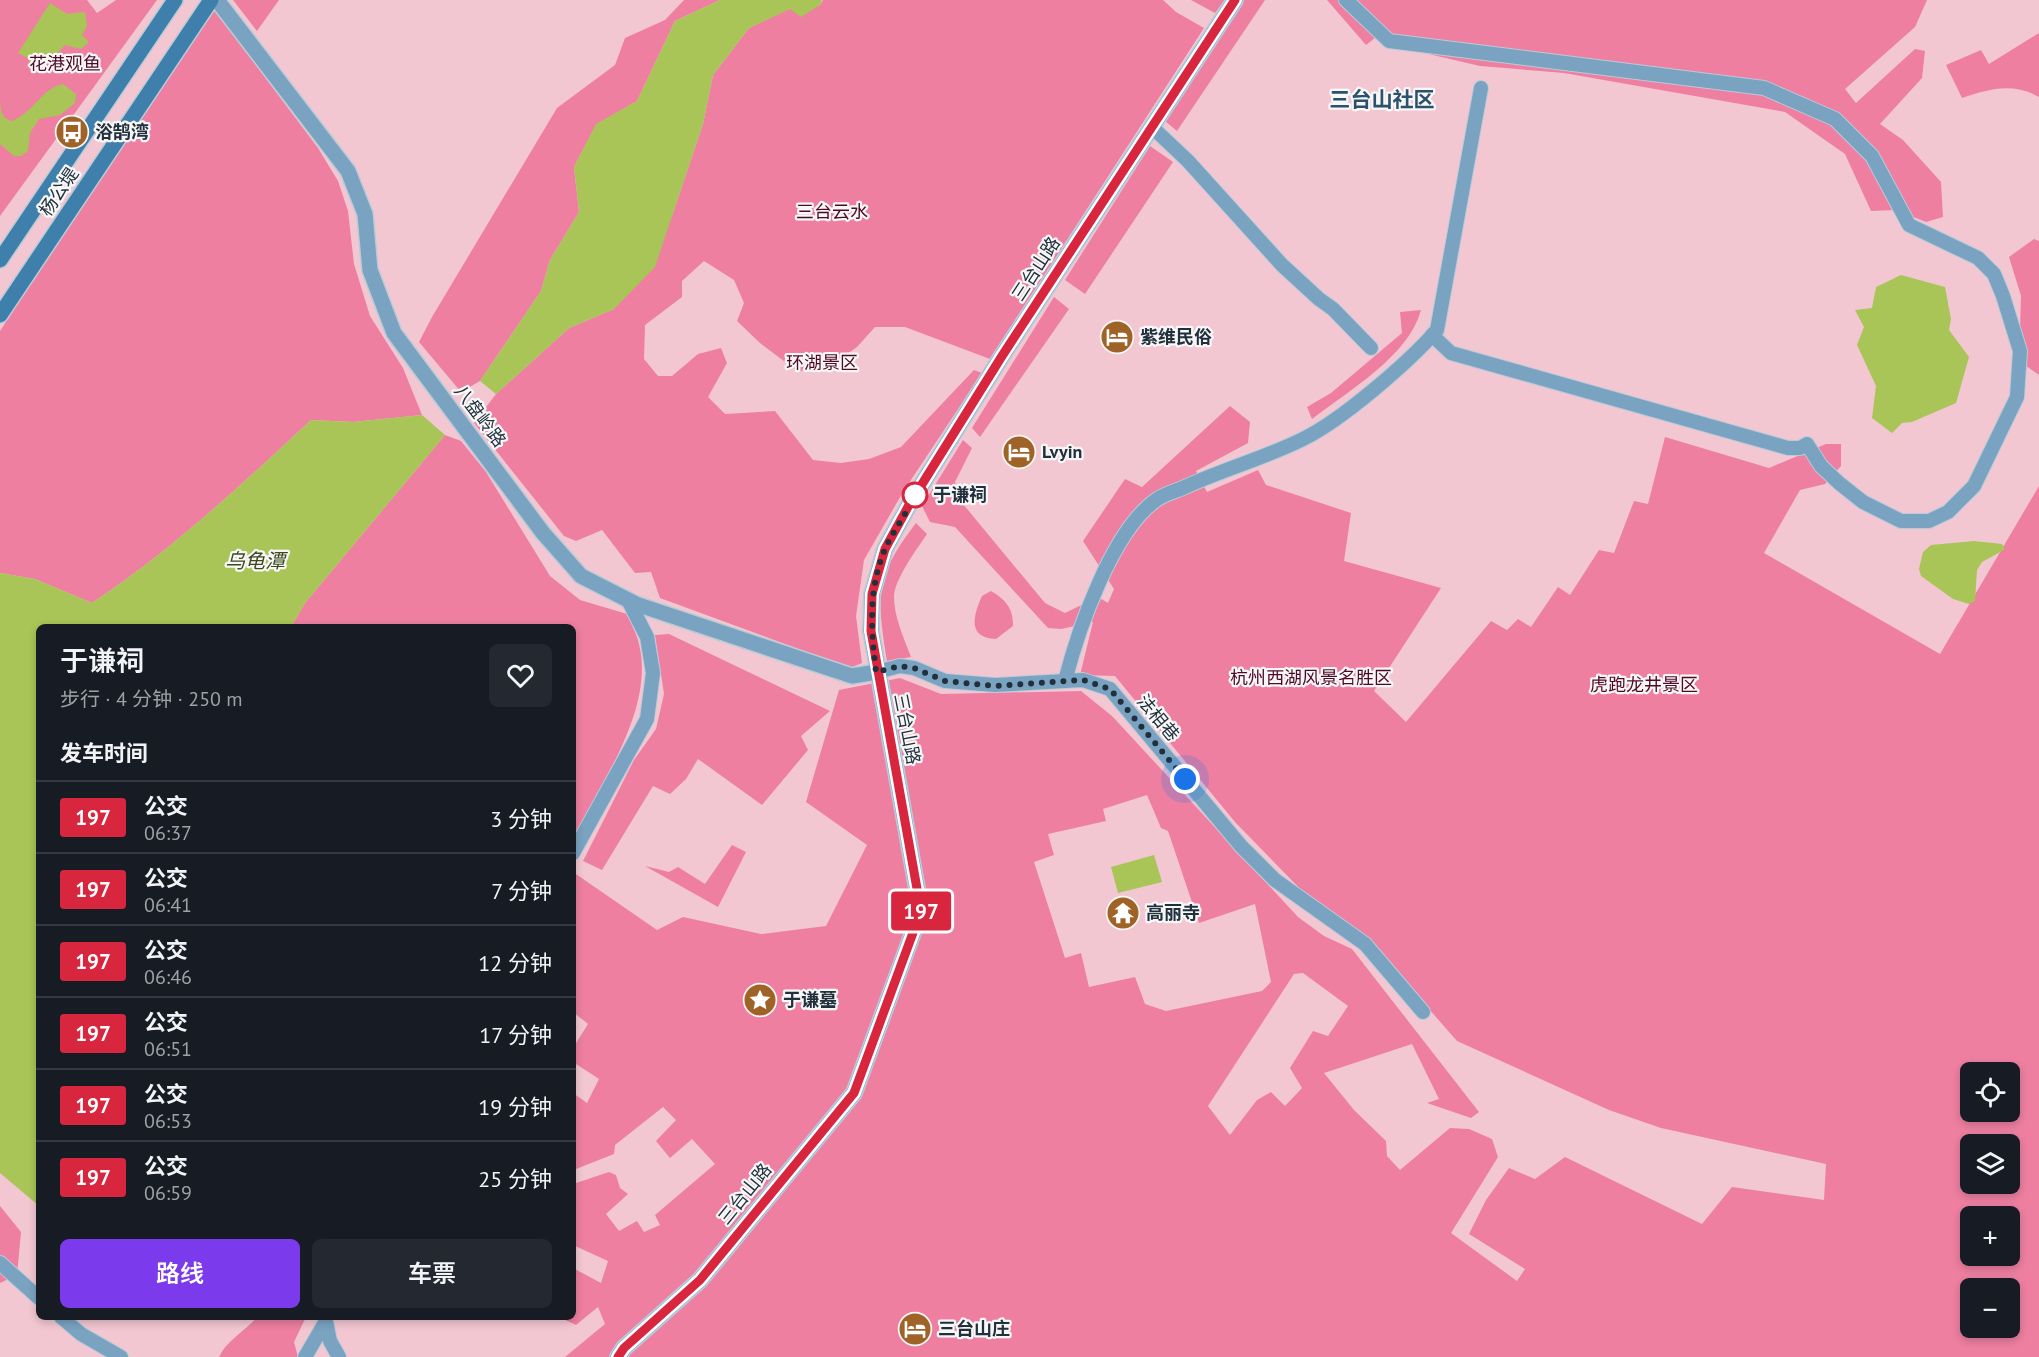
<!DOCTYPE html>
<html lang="zh">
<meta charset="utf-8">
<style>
body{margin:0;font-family:"PT Sans","Noto Sans SC",sans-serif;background:#242831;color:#f1f3f6;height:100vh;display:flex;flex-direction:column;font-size:22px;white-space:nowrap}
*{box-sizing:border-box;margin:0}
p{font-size:20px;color:#9ea1a6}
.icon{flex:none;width:33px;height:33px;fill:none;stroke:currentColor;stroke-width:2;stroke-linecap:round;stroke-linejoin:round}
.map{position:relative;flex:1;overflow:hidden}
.drawer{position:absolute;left:36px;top:624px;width:540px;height:696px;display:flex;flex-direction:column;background:#171b24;border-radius:9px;box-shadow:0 3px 9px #0003}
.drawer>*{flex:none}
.badge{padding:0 12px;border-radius:4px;font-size:21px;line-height:39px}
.tools{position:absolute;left:1960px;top:1062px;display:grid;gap:12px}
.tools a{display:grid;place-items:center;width:60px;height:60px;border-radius:9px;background:#171b24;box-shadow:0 3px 9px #0003;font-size:30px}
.you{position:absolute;width:30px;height:30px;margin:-15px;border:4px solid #fff;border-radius:50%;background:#1a73e8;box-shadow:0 0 0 9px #1a73e833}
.map>.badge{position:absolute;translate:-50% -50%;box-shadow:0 0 0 3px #fff}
h2{padding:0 24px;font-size:22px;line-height:54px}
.round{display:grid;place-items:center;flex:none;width:63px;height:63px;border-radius:9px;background:#242831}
.head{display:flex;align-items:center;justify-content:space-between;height:102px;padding:0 24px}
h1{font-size:28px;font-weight:600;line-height:45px}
.primary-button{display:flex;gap:12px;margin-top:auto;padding:12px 24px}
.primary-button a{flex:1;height:69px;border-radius:9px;background:#7c3aed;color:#fff;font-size:24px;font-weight:600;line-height:69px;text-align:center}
.primary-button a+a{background:#242831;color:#f1f3f6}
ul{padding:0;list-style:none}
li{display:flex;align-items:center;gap:18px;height:72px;padding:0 24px;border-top:2px solid #363941}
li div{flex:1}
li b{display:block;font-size:22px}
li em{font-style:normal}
li .badge{min-width:66px;font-weight:700;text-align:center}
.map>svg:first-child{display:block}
</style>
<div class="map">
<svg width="2039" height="1357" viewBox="0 0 2039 1357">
<rect width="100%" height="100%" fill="#dcedfa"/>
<!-- green -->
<path fill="#f3c7d2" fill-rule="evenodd" d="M0,0H2039V1357H0ZM39,627H573V1317H39ZM1971,1072H2010V1112H1971ZM1971,1144H2010V1184H1971ZM1971,1216H2010V1256H1971ZM1971,1288H2010V1328H1971Z"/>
<!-- forest -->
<g fill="#ee7fa1" fill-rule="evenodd">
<polygon points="0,0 87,0 97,13 116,0 157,0 0,216"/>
<polygon points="233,0 279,0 257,31"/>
<polygon points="684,0 720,0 675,21 637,101 596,125 574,167 579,212 550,260 541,291 480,381 461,392 419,342 432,317 557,108 615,65 625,38 665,20"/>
<polygon points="823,0 1163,0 1176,12 1204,28 990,359 905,327 875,327 857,347 826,369 797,371 760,343 737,321 744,303 734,280 704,261 682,281 682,297 645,325 644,359 658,376 672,376 698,354 721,348 727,363 708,397 725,414 775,411 813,460 841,463 869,459 901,447 974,370 982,373 903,492 864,560 856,616 862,663 850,668 660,598 651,572 635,573 602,530 576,541 564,536 474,423 496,394 569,328 614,309 672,216 703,124 713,75 749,28 791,8 820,5"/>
<polygon points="1191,0 1225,0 1215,13"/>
<polygon points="1243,0 1265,0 1177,131 1165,121"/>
<polygon points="1327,0 1339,0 1375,38 1366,45"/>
<polygon points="1352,0 1927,0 1915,27 1845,89 1856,103 1915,49 1925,51 1922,78 1880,124 1903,140 1941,182 1943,217 1926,222 1896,210 1871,211 1845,154 1785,112 1564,73 1480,66 1407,49"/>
<path d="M213,8L318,148L338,181L348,211L354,264L370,316L403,368L422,415L353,422L311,420C241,485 172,550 92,603L35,579L0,573V331Z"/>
<path d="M2039,33V97C2013,82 1989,89 1962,98L1946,65L1981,50L1989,64Z"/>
<polygon points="1150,146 1173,162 1085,294 1065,280"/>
<polygon points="2034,239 2039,241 2039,375 2019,361 2021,296 2009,257"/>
<polygon points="1054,297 1069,309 980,437 972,428"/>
<path d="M1421,310C1409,356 1348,391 1312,419L1307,407L1331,393L1402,333L1400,312Z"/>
<path d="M1230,406L1250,422L1248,443L1196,471L1207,492L1258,470L1266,485L1351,513L1344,561L1441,588L1374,691L1406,722L1491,621L1507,630L1518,619L1531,627L1558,587L1570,595L1599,550L1614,553L1634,501L1648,504L1665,437L1769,468L1826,444H1841V466L1825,484L1800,490L1764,553L1940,654L2039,486V1357H616L621,1342L610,1357H565L605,1324L598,1307L576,1325L559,1317H573V1268L601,1283L608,1261L573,1245V1184L609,1172L616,1175L620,1188L628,1194L606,1214L619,1231L637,1221L644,1232L660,1225L655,1215L715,1164L692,1139L670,1158L656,1141L676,1120L663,1107L615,1145L614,1154L576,1169L573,1157V1093L587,1103L599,1079L573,1062V1048L588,1024L573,1012V872L657,930L683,917L761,934L826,926L867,845L806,802L839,690L900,678L941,694L1081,691L1112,716L1298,917L1324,936L1352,949L1479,1112L1471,1118L1427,1103L1439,1099L1412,1044L1324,1073L1354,1110L1386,1141L1387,1156L1400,1170L1450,1128L1469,1129L1492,1139L1498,1157L1451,1233L1517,1281L1525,1269L1469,1234L1486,1200L1509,1168L1535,1179L1565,1157L1702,1224L1732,1187L1824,1200L1826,1164L1661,1128L1609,1110L1457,1041L1371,943L1310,899L1235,822L1115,676L1080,675L1093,622L1061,629L1048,628L955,527L930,522L922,506L963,440L972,448L955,482L958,498L1045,603L1065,613L1098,597L1108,603L1114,589L1083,541L1125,479L1142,487ZM1147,795L1161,828L1168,831L1199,923L1255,904L1271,982L1262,991L1166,1011L1145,1004L1135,977L1089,987L1081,953L1065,958L1034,862L1054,855L1048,834L1106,821L1103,809ZM1303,973L1348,1006L1328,1036L1313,1031L1290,1068L1302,1088L1285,1106L1271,1092L1257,1100L1230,1135L1208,1106L1294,974ZM1971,1072H2010V1112H1971ZM1971,1144H2010V1184H1971ZM1971,1216H2010V1256H1971ZM1971,1288H2010V1328H1971Z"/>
<path d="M445,435L461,441L486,472L550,576L580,600L627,614C631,624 637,634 639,644C655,708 601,784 573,838V627H291L305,603Z"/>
<path d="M916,523L927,534C917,549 894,580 894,597C894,617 904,638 911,657L887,661C877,595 874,578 916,523Z"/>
<path d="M991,591C1006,600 1013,608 1013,626L996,639C967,638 973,616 982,596Z"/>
<polygon points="669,634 830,711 801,736 808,750 762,805 698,759 686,779 670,794 653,786 602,870 583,861 634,760 656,729 664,694 655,635"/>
<polygon points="732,845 746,852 718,907 645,866 669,872 678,867 705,884"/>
<polygon points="0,1206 21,1232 17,1275 0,1283"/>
<path d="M257,1317H306L294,1342L298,1357H219C226,1341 245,1331 257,1317Z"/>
</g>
<!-- water -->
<g fill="#a9c557">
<polygon points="720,0 822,0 820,5 801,17 790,9 749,28 713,75 703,124 655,267 614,309 569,328 496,394 480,381 541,291 550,260 579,212 574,167 596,124 637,101 675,21"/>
<polygon points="50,3 67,14 85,12 87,26 82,35 89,42 81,49 65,45 46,65 34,71 28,58 18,53"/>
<path d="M63,84L76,94L75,103L60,115L39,119L30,133L28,151L21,156H14L0,144V101C1,112 1,118 12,121C35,111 42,88 63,84Z"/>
<polygon points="1901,275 1945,287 1951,319 1949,330 1969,357 1956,403 1912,422 1902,423 1892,433 1872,418 1876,386 1857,345 1864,327 1855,310 1872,308 1876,287"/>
<path d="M422,415L445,435L305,603L291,627H39V1206L0,1173V573L35,579L92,603C172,550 241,485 311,420L353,422Z"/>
<polygon points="1974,541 2002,544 2004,547 2004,550 1982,562 1977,570 1975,601 1969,604 1953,599 1921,576 1919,569 1923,552 1931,545"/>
<polygon points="1154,855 1162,882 1118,893 1111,867"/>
</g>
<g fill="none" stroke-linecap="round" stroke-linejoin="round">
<!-- minor casing -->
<g stroke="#bacbd8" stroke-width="16">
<g id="minor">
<polyline points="1346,0 1389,41 1764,88 1835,119 1872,156 1909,225 1978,258 1994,274 2003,296 2020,351 2017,397 1974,486 1948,512 1929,521 1901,521 1863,502 1839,483 1821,466 1807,444 1800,448 1788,448 1451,353 1432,335"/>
<polyline points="1152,127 1188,161 1282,265 1319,299 1333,309 1371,348"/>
<polyline points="877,672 900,666 914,668 945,681 995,685 1083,680 1110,689 1241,846 1275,880 1365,944 1423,1012"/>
<path d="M1065,681C1078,630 1112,531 1156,500C1164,494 1176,491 1185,487C1224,469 1265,458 1303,439C1342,420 1409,362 1437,330L1481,88"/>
<polyline points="573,853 647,719 653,673 647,637 628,600"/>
<polyline points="0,1263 39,1298"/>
<polyline points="61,1317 81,1334 121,1357"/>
<polyline points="305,1357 326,1321 330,1341 339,1357"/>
</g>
</g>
<!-- tertiary casing -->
<g stroke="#bacbd8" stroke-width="18">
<g id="tertiary">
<polyline points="217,0 348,171 365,214 370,270 394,333 543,533 581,576 636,604 852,676 877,672"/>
<polyline points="618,1357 624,1348 700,1280 854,1093 921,911 871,631 872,594 885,549 909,505 1002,356 1235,0"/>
</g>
</g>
<!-- secondary casing -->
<g stroke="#bacbd8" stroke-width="18">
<g id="secondary">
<polyline points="0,260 175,0"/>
<polyline points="0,315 211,0"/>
</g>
</g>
<!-- minor -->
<use href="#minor" stroke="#7aa3c1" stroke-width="14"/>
<!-- tertiary -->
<use href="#tertiary" stroke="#7aa3c1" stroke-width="15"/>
<!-- secondary -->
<use href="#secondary" stroke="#3f7fac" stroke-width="15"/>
</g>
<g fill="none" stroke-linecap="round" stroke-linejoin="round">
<!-- line casing -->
<g stroke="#fff" stroke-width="14">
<polyline id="line" points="618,1357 624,1348 700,1280 854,1093 921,911 871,631 872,594 885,549 909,505 1002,356 1235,0"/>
</g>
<!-- line -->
<use href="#line" stroke="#d7263d" stroke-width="9"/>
<!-- walk -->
<path stroke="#20303d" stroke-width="6" stroke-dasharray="0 10.8" d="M915,495C915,500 890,536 885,549C868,589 871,630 876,672L900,666L914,668L945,681L995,686L1083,680L1110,689L1185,779"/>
</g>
<!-- icons -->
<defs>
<g id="bus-disc" transform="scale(1.725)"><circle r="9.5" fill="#a06327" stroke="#f7f7f7"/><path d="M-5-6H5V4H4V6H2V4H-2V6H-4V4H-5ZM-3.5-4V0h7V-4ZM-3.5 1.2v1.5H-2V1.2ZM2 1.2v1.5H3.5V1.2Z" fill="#fff"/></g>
<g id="hotel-disc" transform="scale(1.725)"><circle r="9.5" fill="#a06327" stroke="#f7f7f7"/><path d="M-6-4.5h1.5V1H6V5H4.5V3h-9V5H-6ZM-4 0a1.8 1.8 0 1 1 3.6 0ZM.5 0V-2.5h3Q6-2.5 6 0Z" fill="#fff"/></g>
<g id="temple-disc" transform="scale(1.725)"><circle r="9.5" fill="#a06327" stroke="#f7f7f7"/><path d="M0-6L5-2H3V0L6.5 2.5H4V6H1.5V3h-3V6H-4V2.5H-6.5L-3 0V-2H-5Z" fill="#fff"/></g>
<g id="sight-disc" transform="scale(1.725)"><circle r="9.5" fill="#a06327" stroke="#f7f7f7"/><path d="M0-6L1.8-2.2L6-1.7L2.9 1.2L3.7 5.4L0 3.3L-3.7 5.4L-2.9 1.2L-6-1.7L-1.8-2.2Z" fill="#fff"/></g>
</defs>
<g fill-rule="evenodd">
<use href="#bus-disc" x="72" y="132"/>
<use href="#hotel-disc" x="1117" y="337"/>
<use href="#hotel-disc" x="1019" y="452"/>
<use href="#temple-disc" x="1123" y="913"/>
<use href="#sight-disc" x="760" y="1000"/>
<use href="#hotel-disc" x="915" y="1329"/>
</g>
<!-- markers -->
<circle fill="#fff" stroke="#d7263d" stroke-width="3" cx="915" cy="495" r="12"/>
<g text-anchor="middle" stroke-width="4.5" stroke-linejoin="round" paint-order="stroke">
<!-- park labels -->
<g font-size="18" fill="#4f0926" stroke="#f7f7f7">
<text x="65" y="70">花港观鱼</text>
<text x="832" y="218">三台云水</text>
<text x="822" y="369">环湖景区</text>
<text x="1311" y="684">杭州西湖风景名胜区</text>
<text x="1644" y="691">虎跑龙井景区</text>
</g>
<!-- poi labels -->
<g font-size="18" font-weight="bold" fill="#20303d" stroke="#f7f7f7" text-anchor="start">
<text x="95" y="138">浴鹄湾</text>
<text x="1140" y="343">紫维民俗</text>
<text x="1042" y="458">Lvyin</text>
<text x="1146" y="919">高丽寺</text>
<text x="783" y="1006">于谦墓</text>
<text x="938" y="1335">三台山庄</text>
</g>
<!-- street labels -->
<g font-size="18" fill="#20303d" stroke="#f7f7f7">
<text transform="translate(59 192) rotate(-56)" y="6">杨公堤</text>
<text transform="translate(1036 269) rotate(-57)" y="6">三台山路</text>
<text transform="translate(480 416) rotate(53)" y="6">八盘岭路</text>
<text transform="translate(1158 718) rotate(50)" y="6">法相巷</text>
<text transform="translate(907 729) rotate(79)" y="6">三台山路</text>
<text transform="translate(745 1194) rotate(-51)" y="6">三台山路</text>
</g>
<!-- stop labels -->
<g font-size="18" font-weight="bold" fill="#20303d" stroke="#f7f7f7" text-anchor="start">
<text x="933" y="501">于谦祠</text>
</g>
<!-- water labels -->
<g font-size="20" font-style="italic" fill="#3d491c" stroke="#f7f7f7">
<text x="255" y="568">乌龟潭</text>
</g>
<!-- quarter labels -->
<g font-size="21" font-weight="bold" fill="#2b516d" stroke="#f7f7f7">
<text x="1382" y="107">三台山社区</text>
</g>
</g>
</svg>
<div class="tools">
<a><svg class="icon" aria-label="locate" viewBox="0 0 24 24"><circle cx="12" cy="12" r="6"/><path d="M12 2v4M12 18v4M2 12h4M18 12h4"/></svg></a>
<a><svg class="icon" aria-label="layers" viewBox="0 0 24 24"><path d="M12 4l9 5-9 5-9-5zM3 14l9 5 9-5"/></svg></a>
<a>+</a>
<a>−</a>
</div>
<div class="you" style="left:1185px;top:779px"></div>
<b class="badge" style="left:921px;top:911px;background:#d7263d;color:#fff">197</b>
<section class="drawer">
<div class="head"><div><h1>于谦祠</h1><p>步行 · 4 分钟 · 250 m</p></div><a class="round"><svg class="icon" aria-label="heart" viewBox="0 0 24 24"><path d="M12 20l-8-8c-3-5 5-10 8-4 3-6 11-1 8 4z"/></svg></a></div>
<h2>发车时间</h2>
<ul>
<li><span class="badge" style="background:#d7263d;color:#fff">197</span><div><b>公交</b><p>06:37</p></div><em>3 分钟</em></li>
<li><span class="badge" style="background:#d7263d;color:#fff">197</span><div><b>公交</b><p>06:41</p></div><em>7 分钟</em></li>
<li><span class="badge" style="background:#d7263d;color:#fff">197</span><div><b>公交</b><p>06:46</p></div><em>12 分钟</em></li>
<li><span class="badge" style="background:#d7263d;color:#fff">197</span><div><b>公交</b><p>06:51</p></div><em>17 分钟</em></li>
<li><span class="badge" style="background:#d7263d;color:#fff">197</span><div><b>公交</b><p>06:53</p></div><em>19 分钟</em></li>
<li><span class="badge" style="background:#d7263d;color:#fff">197</span><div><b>公交</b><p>06:59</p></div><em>25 分钟</em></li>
</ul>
<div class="primary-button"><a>路线</a><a>车票</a></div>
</section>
</div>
